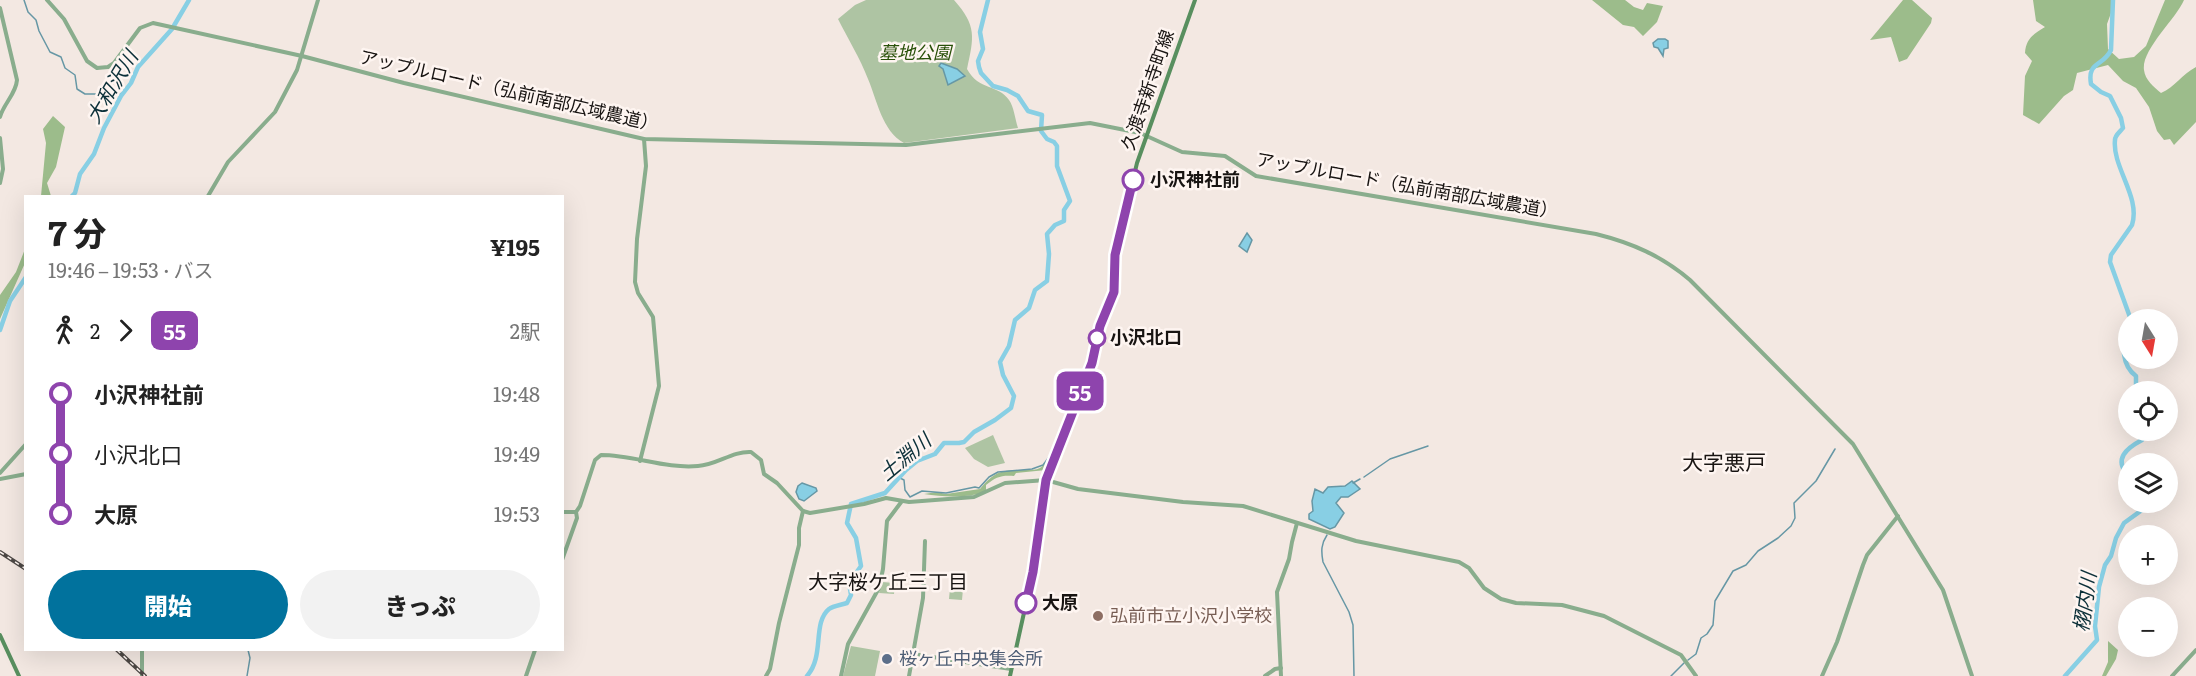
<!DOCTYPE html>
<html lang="ja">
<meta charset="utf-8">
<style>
body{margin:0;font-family:Literata,"Noto Sans JP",serif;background:#f2f2f2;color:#222;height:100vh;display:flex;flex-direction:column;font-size:22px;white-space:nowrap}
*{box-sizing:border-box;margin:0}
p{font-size:20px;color:#767676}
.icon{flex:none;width:33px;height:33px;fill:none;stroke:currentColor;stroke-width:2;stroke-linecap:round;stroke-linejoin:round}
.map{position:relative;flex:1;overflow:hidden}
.side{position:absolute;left:24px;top:195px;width:540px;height:456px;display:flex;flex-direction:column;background:#fff;border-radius:0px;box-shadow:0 6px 24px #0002}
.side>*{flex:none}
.badge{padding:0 12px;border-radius:9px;font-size:21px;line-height:39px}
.needle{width:39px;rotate:169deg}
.controls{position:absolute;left:2118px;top:309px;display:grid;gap:12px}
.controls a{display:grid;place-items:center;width:60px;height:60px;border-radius:50%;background:#fff;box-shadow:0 6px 24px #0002;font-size:30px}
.map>.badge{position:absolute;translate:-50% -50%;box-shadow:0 0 0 3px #fff}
.legs{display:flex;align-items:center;gap:9px;height:66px;padding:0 24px;font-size:20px}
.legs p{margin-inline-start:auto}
.summary{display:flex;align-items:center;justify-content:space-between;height:102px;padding:0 24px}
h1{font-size:33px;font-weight:800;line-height:45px}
.primary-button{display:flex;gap:12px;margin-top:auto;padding:12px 24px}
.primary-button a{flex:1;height:69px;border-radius:36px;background:#01729d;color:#fff;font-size:24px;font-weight:800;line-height:69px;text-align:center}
.primary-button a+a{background:#f2f2f2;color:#222}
ul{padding:0 24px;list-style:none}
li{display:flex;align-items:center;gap:21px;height:60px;font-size:22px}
li i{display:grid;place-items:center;width:9px;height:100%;margin:0 8px;background:currentColor}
li i::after{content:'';width:15px;height:15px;margin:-8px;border:4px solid;border-radius:50%;background:#fff}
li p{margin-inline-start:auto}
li:first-child i{background:linear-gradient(#0000 50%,currentColor 0)}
li:last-child i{background:linear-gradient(currentColor 50%,#0000 0)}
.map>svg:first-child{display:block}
</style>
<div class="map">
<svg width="2196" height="676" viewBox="0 0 2196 676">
<rect width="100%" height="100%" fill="#f3e8e2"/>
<!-- green -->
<g fill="#aec4a3">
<path d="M866,0H954C977,26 974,37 967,69C979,91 998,84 1009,100C1014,107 1015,119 1018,128L904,143C882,131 877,100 868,79C860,58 848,39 838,19L855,5Z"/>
<polygon points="993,435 1005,463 988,467 974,459 965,448"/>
<polygon points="882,582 895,583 894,594 879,593"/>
<polygon points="950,588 963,589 962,600 949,599"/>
<polygon points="851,646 880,651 875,676 843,676"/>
</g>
<!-- forest -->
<g fill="#9cbc8b">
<polygon points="1592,0 1625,0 1634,7 1643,10 1647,3 1663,6 1657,22 1643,36 1634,27 1623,25"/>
<polygon points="1903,0 1912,0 1932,18 1931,23 1907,59 1899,62 1891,37 1870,40"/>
<path d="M2033,0H2111V13L2107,24L2108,49L2119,59L2134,57L2146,46L2165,0H2184C2176,19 2141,50 2144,70C2145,80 2154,87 2161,93C2175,87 2182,74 2196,67V122L2174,145L2170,139L2164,140L2157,131L2149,107L2136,88L2123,81L2108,65L2077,73L2073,90L2064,96L2039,124L2023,115L2025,76L2032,61L2025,53C2026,38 2034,34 2045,27L2036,21Z"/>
<polygon points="53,116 65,127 56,167 47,183 51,196 41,196 46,143 43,129"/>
<polygon points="25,249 25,263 0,319 0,295 16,272"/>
<path d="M1052,453L1053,456L1046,470L1016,473L1014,476C1001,475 996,477 986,485V492C966,498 944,497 924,494L937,492L946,494L980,489C996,470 1002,470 1026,470C1031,470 1036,470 1040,468C1045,465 1048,457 1052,453Z"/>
<polygon points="2108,641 2118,650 2116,659 2106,676 2102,676 2108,662"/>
</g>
<!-- water -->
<g fill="#88cfe4" stroke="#6697a5" stroke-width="1.5">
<polygon points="1658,39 1665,39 1668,41 1668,48 1664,49 1663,56 1658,48 1654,47 1653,43"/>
<polygon points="941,63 957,69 965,76 948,85 943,69 939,66"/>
<polygon points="1247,233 1252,240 1247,252 1239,246"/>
<polygon points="1352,481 1360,489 1348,497 1341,497 1336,503 1344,513 1335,527 1330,529 1309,519 1309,514 1313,511 1312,501 1315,489 1323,493 1328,487 1345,486"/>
<polygon points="802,483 816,488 817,491 804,501 799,499 796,492 798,486"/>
</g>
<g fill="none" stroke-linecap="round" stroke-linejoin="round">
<!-- stream -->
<g stroke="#6697a5" stroke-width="1.5">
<polyline points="24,0 28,12 36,20 39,31 50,52 61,57 65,68 75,75 77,89 85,94 123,94"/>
<polyline points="898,477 904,480 905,490 910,497 922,491 946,493 975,487 979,488 989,477 998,472 1032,469 1043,465 1052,453"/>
<polyline points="1364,477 1390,459 1428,446"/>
<polyline points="1353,483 1360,479"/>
<path d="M1327,535C1321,544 1321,551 1323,562L1349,612L1353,625L1354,676"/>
<polyline points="1688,660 1696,654 1701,638 1707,634 1713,625 1715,601 1733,571 1746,565 1758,551 1778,538 1791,526 1795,518 1794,503 1816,481 1835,449"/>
<polyline points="247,676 250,658 248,650"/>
<polyline points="1671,676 1684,663"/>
</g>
<!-- river -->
<g stroke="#88cfe4" stroke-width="4.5">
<path d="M2113,0L2111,50C2103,67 2087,61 2091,84L2101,92L2110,96L2121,118L2123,128C2120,132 2115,135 2115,140C2112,167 2141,197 2132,225L2111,255L2110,262L2131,320"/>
<polyline points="72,196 75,193 80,174 94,154 104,128 121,96 131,83 138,67 172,29 189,0"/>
<polyline points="0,330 10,301 26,277"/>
<path d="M2128,330C2121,345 2122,366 2136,376V392"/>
<path d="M2128,475C2113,459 2127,448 2142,440L2145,430"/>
<path d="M807,676C825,656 812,623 829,609C833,606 841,605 847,603L851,595L849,583L861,566L856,538L847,523L851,504L885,493L906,470L917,461L935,454L944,443H959L964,442L974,432L995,420L1011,408L1014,396L1003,375L1000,362L1009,346L1015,320L1029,308L1035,290L1047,281L1049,254L1047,234L1055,225L1064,221V210L1070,201L1057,166V146L1054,142L1047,139L1041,131L1042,115L1028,111L1018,96L1007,90L993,86L981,73L979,67L978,61L983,49L980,32L988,0"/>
<polyline points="2065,676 2097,640 2095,626 2099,587 2105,565 2111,556 2116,538 2124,523 2153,502"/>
</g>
<!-- tertiary -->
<g stroke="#89ad8d" stroke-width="4">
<path d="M47,0L64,19L87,61L97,68L108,67L114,63L140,28L153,23L302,56L404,83L644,139L906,145L1090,123L1140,133L1182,152L1225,156L1256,176L1596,234C1632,243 1662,256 1690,280L1853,444L1943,590L1972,676"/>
<path d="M0,8L17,80C16,94 4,103 0,117"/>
<polyline points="0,138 3,169 0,183"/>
<polyline points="208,196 228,162 275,112 297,70 318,0"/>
<polyline points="640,461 659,386 653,317 638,293 635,282 637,239 646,166 644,139"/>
<polyline points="0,473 26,444"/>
<polyline points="0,479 26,474"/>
<polyline points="562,512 576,512"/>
<path d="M562,560L577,518L576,512L580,506L595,460L601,455C634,455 665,469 698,466C717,465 732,451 751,452L761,460L764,474L777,483L803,511L810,513L864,504L886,498L909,502L974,497L1005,483L1046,480L1078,489L1183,502L1243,506L1356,541L1459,562L1469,568L1484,588L1501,599L1516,603L1562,605L1604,616L1681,655L1696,676"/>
<polyline points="142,650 142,676"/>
<polyline points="913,654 1011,669"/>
<polyline points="526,676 535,650"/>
<polyline points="766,676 770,669 779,623 799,545 799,528 803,511"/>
<polyline points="841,676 848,644 879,588 883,569 887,521 902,501"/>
<polyline points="909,676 923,598 925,541"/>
<polyline points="1265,676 1275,669 1281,668"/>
<polyline points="1281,676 1277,592 1289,559 1292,542 1297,523"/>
<polyline points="1822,676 1837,642 1863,565 1867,555 1898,516"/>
<polyline points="2172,676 2196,650"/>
</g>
<!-- secondary -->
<g stroke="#588f5f" stroke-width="4">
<polyline points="0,635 19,676"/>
<polyline points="1010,676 1033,572 1046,480 1092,363 1100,326 1114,292 1115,255 1137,163 1195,0"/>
</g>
<!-- rail casing -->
<g stroke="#4d4845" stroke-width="4">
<g id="rail">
<polyline points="0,552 26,569"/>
<polyline points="117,650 145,676"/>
</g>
</g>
<!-- rail -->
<use href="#rail" stroke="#fef5f1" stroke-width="1.5" stroke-dasharray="4.5" stroke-linecap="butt"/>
</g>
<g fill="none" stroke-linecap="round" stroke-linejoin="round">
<!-- line-1 casing -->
<g stroke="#fff" stroke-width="14">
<polyline id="line-1" points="1026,603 1033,572 1046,480 1092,363 1100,326 1114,292 1115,255 1133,180"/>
</g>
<!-- line-1 -->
<use href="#line-1" stroke="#8e44ad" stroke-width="9"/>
</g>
<!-- markers -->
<g fill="#fff" stroke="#8e44ad" stroke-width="3">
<circle cx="1133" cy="180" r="10"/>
<circle cx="1097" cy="338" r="8"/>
<circle cx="1026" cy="603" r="10"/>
</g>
<circle fill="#8d6e63" stroke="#fef5f1" stroke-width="2" cx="1098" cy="616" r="6"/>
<circle fill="#5c6f8a" stroke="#fef5f1" stroke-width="2" cx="887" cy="659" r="6"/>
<g text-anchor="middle" stroke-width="5" stroke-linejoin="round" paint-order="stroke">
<!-- park labels -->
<g font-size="18" font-style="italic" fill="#285008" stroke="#fef5f1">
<text x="915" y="59">墓地公園</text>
</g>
<!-- street labels -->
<g font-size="18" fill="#181412" stroke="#fef5f1">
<text transform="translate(1148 90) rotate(-71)" y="6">久渡寺新寺町線</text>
<text transform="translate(509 91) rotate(13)" y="6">アップルロード（弘前南部広域農道）</text>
<text transform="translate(1407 186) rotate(10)" y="6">アップルロード（弘前南部広域農道）</text>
</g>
<!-- stop labels -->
<g font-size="18" font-weight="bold" fill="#181412" stroke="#fef5f1" text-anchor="start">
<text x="1150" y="186">小沢神社前</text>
<text x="1110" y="344">小沢北口</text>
<text x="1042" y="609">大原</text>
</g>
<!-- education labels -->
<g font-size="18" fill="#785e54" stroke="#fef5f1" text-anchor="start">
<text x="1110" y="622">弘前市立小沢小学校</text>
</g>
<!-- service labels -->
<g font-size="18" fill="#4e5e75" stroke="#fef5f1" text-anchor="start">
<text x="899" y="665">桜ヶ丘中央集会所</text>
</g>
<!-- water labels -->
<g font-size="20" font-style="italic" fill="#0c3039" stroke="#fef5f1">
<text transform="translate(112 87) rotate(-59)" y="7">大和沢川</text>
<text transform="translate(905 457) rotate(-40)" y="7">土淵川</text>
<text transform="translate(2085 602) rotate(-82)" y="7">栩内川</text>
</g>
<!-- neighbourhood labels -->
<g font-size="20" fill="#181412" stroke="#fef5f1">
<text x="888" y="589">大字桜ケ丘三丁目</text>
</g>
<!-- quarter labels -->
<g font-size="21" fill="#181412" stroke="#fef5f1">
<text x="1724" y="470">大字悪戸</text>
</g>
</g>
</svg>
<div class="controls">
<a><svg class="needle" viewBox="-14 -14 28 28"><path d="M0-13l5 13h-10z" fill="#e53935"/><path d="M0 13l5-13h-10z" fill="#767676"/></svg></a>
<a><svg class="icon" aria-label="locate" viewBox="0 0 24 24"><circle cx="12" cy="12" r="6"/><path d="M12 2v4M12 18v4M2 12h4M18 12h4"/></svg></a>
<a><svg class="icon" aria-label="layers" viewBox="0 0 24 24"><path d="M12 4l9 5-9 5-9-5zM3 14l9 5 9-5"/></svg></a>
<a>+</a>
<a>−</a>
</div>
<b class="badge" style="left:1080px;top:391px;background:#8e44ad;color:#fff">55</b>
<section class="side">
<div class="summary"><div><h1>7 分</h1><p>19:46 – 19:53 · バス</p></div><b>¥195</b></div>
<div class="legs"><svg class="icon" aria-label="walk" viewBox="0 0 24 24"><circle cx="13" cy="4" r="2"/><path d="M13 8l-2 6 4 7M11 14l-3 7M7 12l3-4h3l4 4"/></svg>2<svg class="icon" aria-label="forward" viewBox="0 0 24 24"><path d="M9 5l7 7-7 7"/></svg><b class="badge" style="background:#8e44ad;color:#fff">55</b><p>2駅</p></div>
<ul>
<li><i style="color:#8e44ad"></i><b>小沢神社前</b><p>19:48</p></li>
<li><i style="color:#8e44ad"></i><span>小沢北口</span><p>19:49</p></li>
<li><i style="color:#8e44ad"></i><b>大原</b><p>19:53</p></li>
</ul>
<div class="primary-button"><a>開始</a><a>きっぷ</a></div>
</section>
</div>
